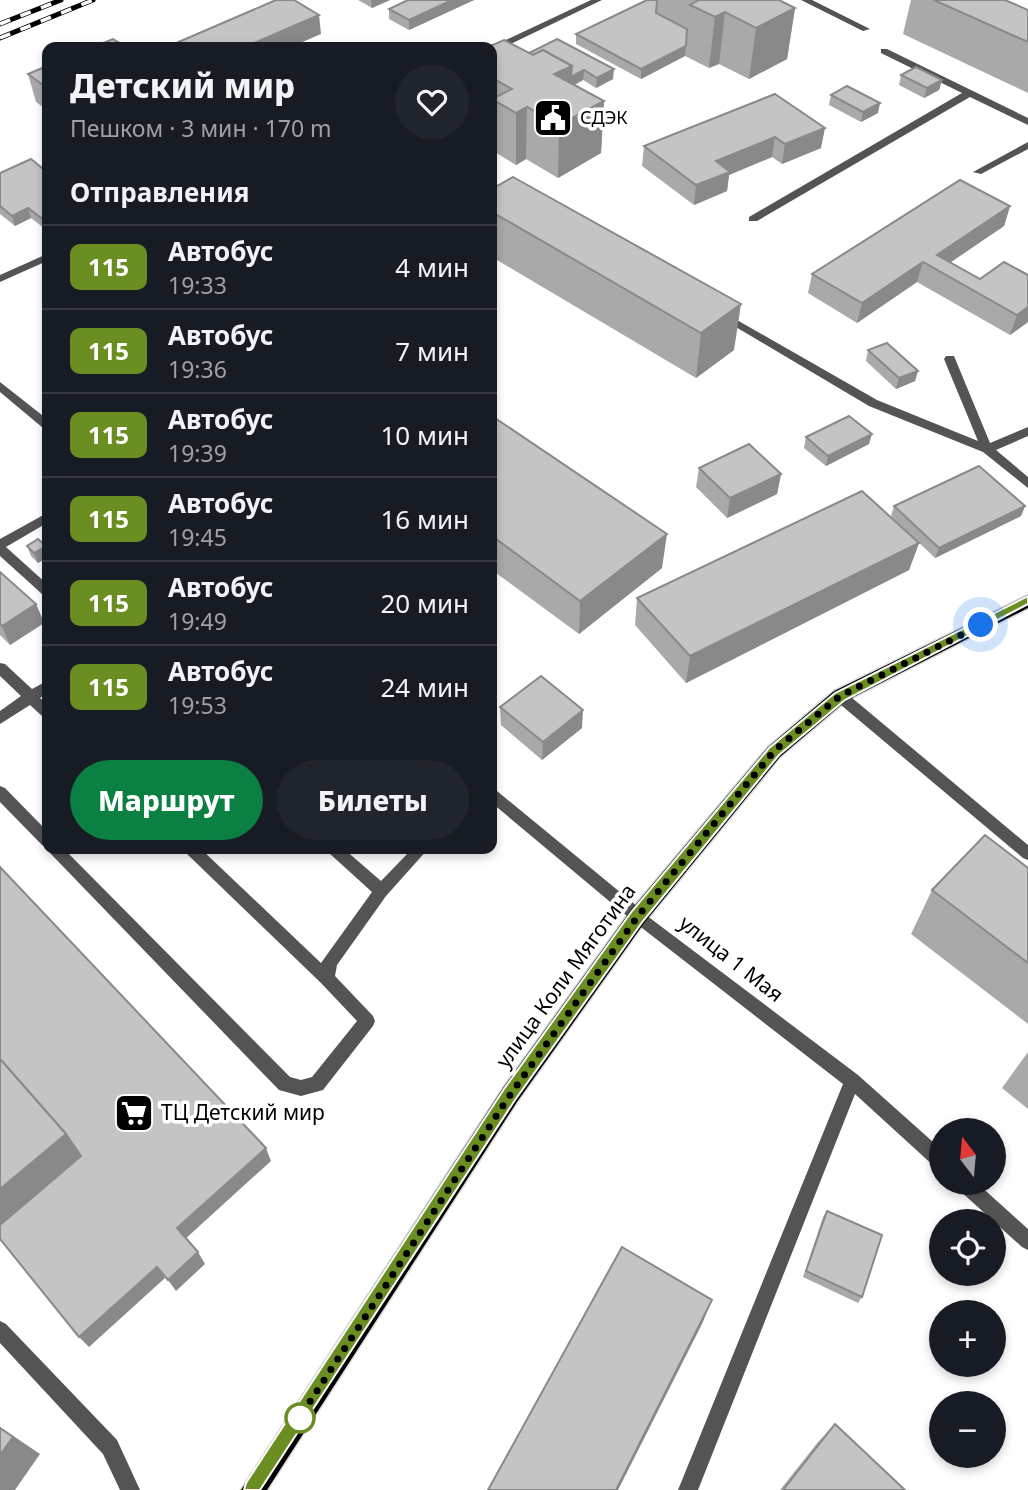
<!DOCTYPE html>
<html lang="ru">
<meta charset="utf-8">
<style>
body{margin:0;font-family:"Noto Sans",sans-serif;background:#20242c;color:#f1f3f6;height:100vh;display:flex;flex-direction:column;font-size:26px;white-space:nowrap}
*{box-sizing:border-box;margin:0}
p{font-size:23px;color:#9ea1a6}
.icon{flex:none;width:38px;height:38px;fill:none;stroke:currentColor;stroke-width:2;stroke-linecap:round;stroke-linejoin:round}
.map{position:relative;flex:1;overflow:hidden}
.drawer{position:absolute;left:42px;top:42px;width:455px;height:812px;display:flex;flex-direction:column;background:#171b24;border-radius:14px;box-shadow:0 4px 10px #0003}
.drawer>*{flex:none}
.badge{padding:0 14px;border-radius:10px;font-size:24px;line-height:46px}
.needle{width:46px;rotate:344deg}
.controls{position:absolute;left:929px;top:1118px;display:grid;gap:14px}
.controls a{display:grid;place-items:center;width:77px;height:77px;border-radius:50%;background:#171b24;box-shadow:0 4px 10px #0003;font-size:35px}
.you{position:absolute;width:35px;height:35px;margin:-18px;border:5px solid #fff;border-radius:50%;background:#1a73e8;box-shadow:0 0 0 10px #1a73e833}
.map>.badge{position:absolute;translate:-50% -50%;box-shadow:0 0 0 4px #fff}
h2{padding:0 28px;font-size:26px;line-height:63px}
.round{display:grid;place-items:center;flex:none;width:74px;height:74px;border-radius:37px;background:#20242c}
.headline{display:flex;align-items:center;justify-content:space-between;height:119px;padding:0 28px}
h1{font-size:33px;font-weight:800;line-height:52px}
.primary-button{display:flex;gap:14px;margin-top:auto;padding:14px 28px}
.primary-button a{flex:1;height:80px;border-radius:42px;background:#0b8043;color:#fff;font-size:28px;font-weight:800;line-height:80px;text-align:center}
.primary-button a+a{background:#20242c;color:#f1f3f6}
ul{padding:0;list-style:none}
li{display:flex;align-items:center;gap:21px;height:84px;padding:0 28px;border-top:2px solid #363941}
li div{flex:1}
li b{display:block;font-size:26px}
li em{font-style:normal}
li .badge{min-width:77px;font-weight:700;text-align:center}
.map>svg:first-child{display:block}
</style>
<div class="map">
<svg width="1028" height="1490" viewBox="0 0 1028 1490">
<rect width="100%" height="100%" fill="#fff"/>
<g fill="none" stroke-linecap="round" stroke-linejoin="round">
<!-- primary casing -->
<g stroke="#dbdbdb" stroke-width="3">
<polygon id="primary" points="1028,595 1028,608 846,701 780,757 645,922 517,1102 267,1490 241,1490 503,1088 631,910 768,747 834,691"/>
</g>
<!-- service -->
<g fill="#545454" fill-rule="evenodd">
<polygon points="801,0 812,0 870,29 863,31"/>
<polygon points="881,49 887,49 1028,118 1028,125 970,97 757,221 749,221 749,217 962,93 881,53"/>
<polygon points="1028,142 1028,149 981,174 973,172"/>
<polygon points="723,312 877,400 978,441 944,359 946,356 954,356 990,443 1028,427 1028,436 996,450 1028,477 1028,488 983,452 869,406 719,317 718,315"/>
<polygon points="47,513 47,523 6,547 47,584 47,596 42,594 0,556 0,539"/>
<polygon points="0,663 5,664 32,689 47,681 47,693 40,698 47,704 47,717 42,716 30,705 0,724 0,711 21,696 0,676"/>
<polygon points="840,691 845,692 1028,845 1028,860 1023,858 835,700 833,696"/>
<polygon points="0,786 5,788 47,831 47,847 42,845 0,802"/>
<polygon points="48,849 64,849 290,1077 301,1080 312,1077 357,1021 321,983 186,853 184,849 201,849 321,963 372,892 329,853 327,849 344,849 381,881 412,849 428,849 386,896 337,965 335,976 373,1016 375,1021 373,1026 323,1090 301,1096 279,1090 50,853"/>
<polygon points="638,909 858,1075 942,1150 942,1170 936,1168 855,1094 698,1490 678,1490 843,1084 633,921 630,916 633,911"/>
<polygon points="955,1183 977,1183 1028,1229 1028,1250 1022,1247 958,1189"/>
<polygon points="0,1321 6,1324 117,1440 140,1490 120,1490 103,1454 0,1343"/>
</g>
<!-- tertiary -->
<g fill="#545454" fill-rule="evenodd">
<polygon points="591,0 602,0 492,53 491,47"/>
<polygon points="47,254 47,261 0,282 0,275"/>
<polygon points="0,382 47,419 47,429 43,428 0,392"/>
<polygon points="492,789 497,791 643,911 646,916 643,921 638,923 633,921 492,803"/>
</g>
<!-- primary -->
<use href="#primary" fill="#000" fill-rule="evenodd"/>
<!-- rail casing -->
<g stroke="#000" stroke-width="5">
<g id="rail">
<polyline points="0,24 61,0"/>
<polyline points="0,38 93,0"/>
</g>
</g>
<!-- rail -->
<use href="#rail" stroke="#fff" stroke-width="3.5" stroke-dasharray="11" stroke-linecap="butt"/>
</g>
<!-- wall -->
<g fill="#a9a9a9">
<polygon points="358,0 390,0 372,8"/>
<polygon points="408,0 474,0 409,30 389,19 389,9"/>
<polygon points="647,0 780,0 795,8 787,59 749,79 719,64 709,68 685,56 641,79 576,44 576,34"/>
<polygon points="911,0 1005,0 1028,10 1028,93 903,34"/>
<polygon points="492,47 529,53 613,79 596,88 583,80 574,85 604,101 601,153 558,178 526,159 516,165 493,151 492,129"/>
<polygon points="47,66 47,110 36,102 28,74"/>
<polygon points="901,75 942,80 939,90 924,98 899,85"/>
<polygon points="775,94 821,148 782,164 772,157 729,175 727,191 694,205 642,166 644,146"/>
<polygon points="831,95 878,113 861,122 829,105"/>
<polygon points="31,159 44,228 31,218 15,226 0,214 0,173"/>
<polygon points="492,189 734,350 696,378 492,257"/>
<polygon points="1010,206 1004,226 950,262 980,279 1028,275 1028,322 1010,335 917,282 857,323 808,293 812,274"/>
<polygon points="868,350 918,371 915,381 896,389 866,361"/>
<polygon points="492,416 662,568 579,634 492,570"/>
<polygon points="806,437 869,444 826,466 804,448"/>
<polygon points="699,468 781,474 777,494 727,518 696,487"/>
<polygon points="894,506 1025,506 1021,516 935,558 891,516"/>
<polygon points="919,543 909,570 686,683 635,625 637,598"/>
<polygon points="27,546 46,546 47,558 38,563 31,556"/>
<polygon points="0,572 36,604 44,623 10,645 0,635"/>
<polygon points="500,707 582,728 542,760 501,725"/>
<polygon points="1028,868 1028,1024 911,934 932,890"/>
<polygon points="1028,1052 1028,1109 1002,1088"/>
<polygon points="827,1211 862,1297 858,1303 803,1277 823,1217"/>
<polygon points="835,1424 905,1490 780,1490 818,1442"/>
</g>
<!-- shaded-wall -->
<g fill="#898989">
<polygon points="371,0 390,0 372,8"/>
<polygon points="452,0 474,0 409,30 409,20"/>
<polygon points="795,8 787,59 749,79 756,28"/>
<polygon points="725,12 719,64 709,68 715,17"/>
<polygon points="319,15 321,34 291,47 245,47"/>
<polygon points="686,46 685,56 641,79 641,69"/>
<polygon points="572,66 584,70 583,80 571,87 554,74"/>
<polygon points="614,69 613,79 596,88 597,78"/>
<polygon points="942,80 939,90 924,98 927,88"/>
<polygon points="604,101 601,153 558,178 559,125"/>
<polygon points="880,103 878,113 861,122 863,112"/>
<polygon points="527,107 526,159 516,165 516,113"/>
<polygon points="825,128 821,148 782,164 785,144"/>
<polygon points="775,137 772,157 729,175 727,191 694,205 696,185 716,161"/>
<polygon points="1010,206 1004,226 938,271 937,255"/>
<polygon points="28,208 31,218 15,226 12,216"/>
<polygon points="47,215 47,227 44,228 41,218"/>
<polygon points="923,262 917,282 857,323 862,303"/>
<polygon points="741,304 734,350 696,378 701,333"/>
<polygon points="1028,307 1028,322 1010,335 1017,315"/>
<polygon points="918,371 915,381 896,389 899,378"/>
<polygon points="872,434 869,444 826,466 828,456"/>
<polygon points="781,474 777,494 727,518 730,498"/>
<polygon points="1025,506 1021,516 935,558 939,548"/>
<polygon points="667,534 662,568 579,634 580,601"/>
<polygon points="919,543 909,570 686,683 690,656"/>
<polygon points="46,546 47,558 38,563 34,553"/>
<polygon points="36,604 44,623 10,645 2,626"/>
<polygon points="583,710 582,728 542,760 543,742"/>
<polygon points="66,1134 90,1169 0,1237 0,1189"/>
<polygon points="266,1148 271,1161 184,1240 177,1228"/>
<polygon points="198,1252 205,1264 176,1291 168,1280"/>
<polygon points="157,1267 165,1278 89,1347 79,1337"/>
<polygon points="712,1300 702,1324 618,1490 616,1490"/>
<polygon points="0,1427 40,1454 15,1490 0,1490"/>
</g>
<!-- building -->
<g fill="#c4c4c4" stroke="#898989" stroke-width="2">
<polygon points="276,0 294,0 319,15 245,47 167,47"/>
<polygon points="408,0 452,0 409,20 389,9"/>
<polygon points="647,0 657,0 656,13 687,29 686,46 641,69 576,34"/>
<polygon points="699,0 779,0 795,8 756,28 725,12 715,17 690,5"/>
<polygon points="934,0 1005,0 1028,10 1028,42"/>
<polygon points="113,39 126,47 93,47"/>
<polygon points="557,39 614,69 597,78 584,70 571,77 572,66 543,50 533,55 529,53"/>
<polygon points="504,40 533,55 543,50 572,66 554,74 604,101 559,125 527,107 516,113 492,99 512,89 492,78 492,47 488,47"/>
<polygon points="47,66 47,88 28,74"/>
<polygon points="916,67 942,80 927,88 901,75"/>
<polygon points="847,86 880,103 863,112 831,95"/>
<polygon points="775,94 825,128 785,144 775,137 716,161 730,172 696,185 644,146"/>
<polygon points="31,159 47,172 47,215 41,218 28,208 12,216 0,206 0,173"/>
<polygon points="513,177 741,304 701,333 492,212 492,189"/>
<polygon points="960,180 1010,206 937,255 980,279 1004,262 1028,275 1028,307 1017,315 923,262 862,303 812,274"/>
<polygon points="887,343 918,371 899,378 868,350"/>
<polygon points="492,416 667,534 580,601 492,536"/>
<polygon points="849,416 872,434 828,456 806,437"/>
<polygon points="749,444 781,474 730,498 699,468"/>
<polygon points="979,466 1025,506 939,548 894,506"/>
<polygon points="862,491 919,543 690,656 637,598"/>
<polygon points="38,539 46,546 34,553 27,546"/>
<polygon points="0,572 36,604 2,626 0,624"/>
<polygon points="541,676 583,710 543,742 500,707"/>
<polygon points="985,835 1028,868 1028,963 932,890"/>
<polygon points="0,867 266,1148 177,1228 198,1252 168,1280 157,1267 79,1337 0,1239 0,1225 81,1156 66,1134 0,1059"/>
<polygon points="0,1059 66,1134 0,1189"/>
<polygon points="827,1211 882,1235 862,1297 806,1271"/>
<polygon points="622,1247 712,1300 616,1490 488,1490"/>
<polygon points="835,1424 905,1490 783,1490"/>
<polygon points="0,1428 13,1437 0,1455"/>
</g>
<!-- line -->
<polygon fill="#6b8e23" stroke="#fff" stroke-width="2" points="1028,596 1028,604 845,700 779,755 643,921 515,1100 260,1490 244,1490 246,1483 504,1089 632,911 769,748 835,693"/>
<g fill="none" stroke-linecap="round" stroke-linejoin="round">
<!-- walk -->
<polyline stroke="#000" stroke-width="7" stroke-dasharray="0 12.6" points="300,1418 298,1420 510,1095 638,916 774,751 840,696 981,625"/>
</g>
<!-- icons -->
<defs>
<g id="civic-square" transform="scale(2.0125)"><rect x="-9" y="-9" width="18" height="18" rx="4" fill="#000" stroke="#fff"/><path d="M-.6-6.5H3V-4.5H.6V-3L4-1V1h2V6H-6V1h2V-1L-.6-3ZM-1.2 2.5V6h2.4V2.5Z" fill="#fff"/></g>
<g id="supermarket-square" transform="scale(2.0125)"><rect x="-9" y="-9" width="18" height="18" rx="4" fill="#000" stroke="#fff"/><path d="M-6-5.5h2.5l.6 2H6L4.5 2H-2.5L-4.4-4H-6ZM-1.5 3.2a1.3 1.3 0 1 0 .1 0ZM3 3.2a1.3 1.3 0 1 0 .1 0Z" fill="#fff"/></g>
</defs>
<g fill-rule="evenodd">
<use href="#civic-square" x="553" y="118"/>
<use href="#supermarket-square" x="134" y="1113"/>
</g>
<!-- markers -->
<circle fill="#fff" stroke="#6b8e23" stroke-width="3.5" cx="300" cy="1418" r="14"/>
<g text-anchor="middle" stroke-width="7" stroke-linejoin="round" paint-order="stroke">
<!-- far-poi labels -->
<g font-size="18" fill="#000" stroke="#fff" text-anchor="start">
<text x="580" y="124">СДЭК</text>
</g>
<!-- street labels -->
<g font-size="21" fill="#000" stroke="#fff">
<text transform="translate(731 959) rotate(38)" y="7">улица 1 Мая</text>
<text transform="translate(566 976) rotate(-54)" y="7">улица Коли Мяготина</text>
</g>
<!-- poi labels -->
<g font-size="21" fill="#000" stroke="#fff" text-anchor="start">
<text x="161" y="1120">ТЦ Детский мир</text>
</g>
</g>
</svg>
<div class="controls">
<a><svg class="needle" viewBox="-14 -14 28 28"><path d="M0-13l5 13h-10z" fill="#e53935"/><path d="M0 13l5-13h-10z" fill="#9ea1a6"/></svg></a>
<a><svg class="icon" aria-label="locate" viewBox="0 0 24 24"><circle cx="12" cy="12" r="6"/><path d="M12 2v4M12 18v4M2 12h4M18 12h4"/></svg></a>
<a>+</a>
<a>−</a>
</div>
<div class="you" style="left:981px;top:625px"></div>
<section class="drawer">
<div class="headline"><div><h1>Детский мир</h1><p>Пешком · 3 мин · 170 m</p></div><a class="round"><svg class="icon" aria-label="heart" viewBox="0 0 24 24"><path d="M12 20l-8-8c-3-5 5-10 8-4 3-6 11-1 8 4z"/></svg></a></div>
<h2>Отправления</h2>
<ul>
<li><span class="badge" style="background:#6b8e23;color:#fff">115</span><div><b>Автобус</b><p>19:33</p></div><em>4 мин</em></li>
<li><span class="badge" style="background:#6b8e23;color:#fff">115</span><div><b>Автобус</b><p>19:36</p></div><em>7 мин</em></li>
<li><span class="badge" style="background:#6b8e23;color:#fff">115</span><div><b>Автобус</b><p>19:39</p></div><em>10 мин</em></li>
<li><span class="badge" style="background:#6b8e23;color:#fff">115</span><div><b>Автобус</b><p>19:45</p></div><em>16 мин</em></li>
<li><span class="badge" style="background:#6b8e23;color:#fff">115</span><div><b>Автобус</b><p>19:49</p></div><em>20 мин</em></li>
<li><span class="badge" style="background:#6b8e23;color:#fff">115</span><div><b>Автобус</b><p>19:53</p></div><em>24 мин</em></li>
</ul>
<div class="primary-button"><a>Маршрут</a><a>Билеты</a></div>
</section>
</div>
